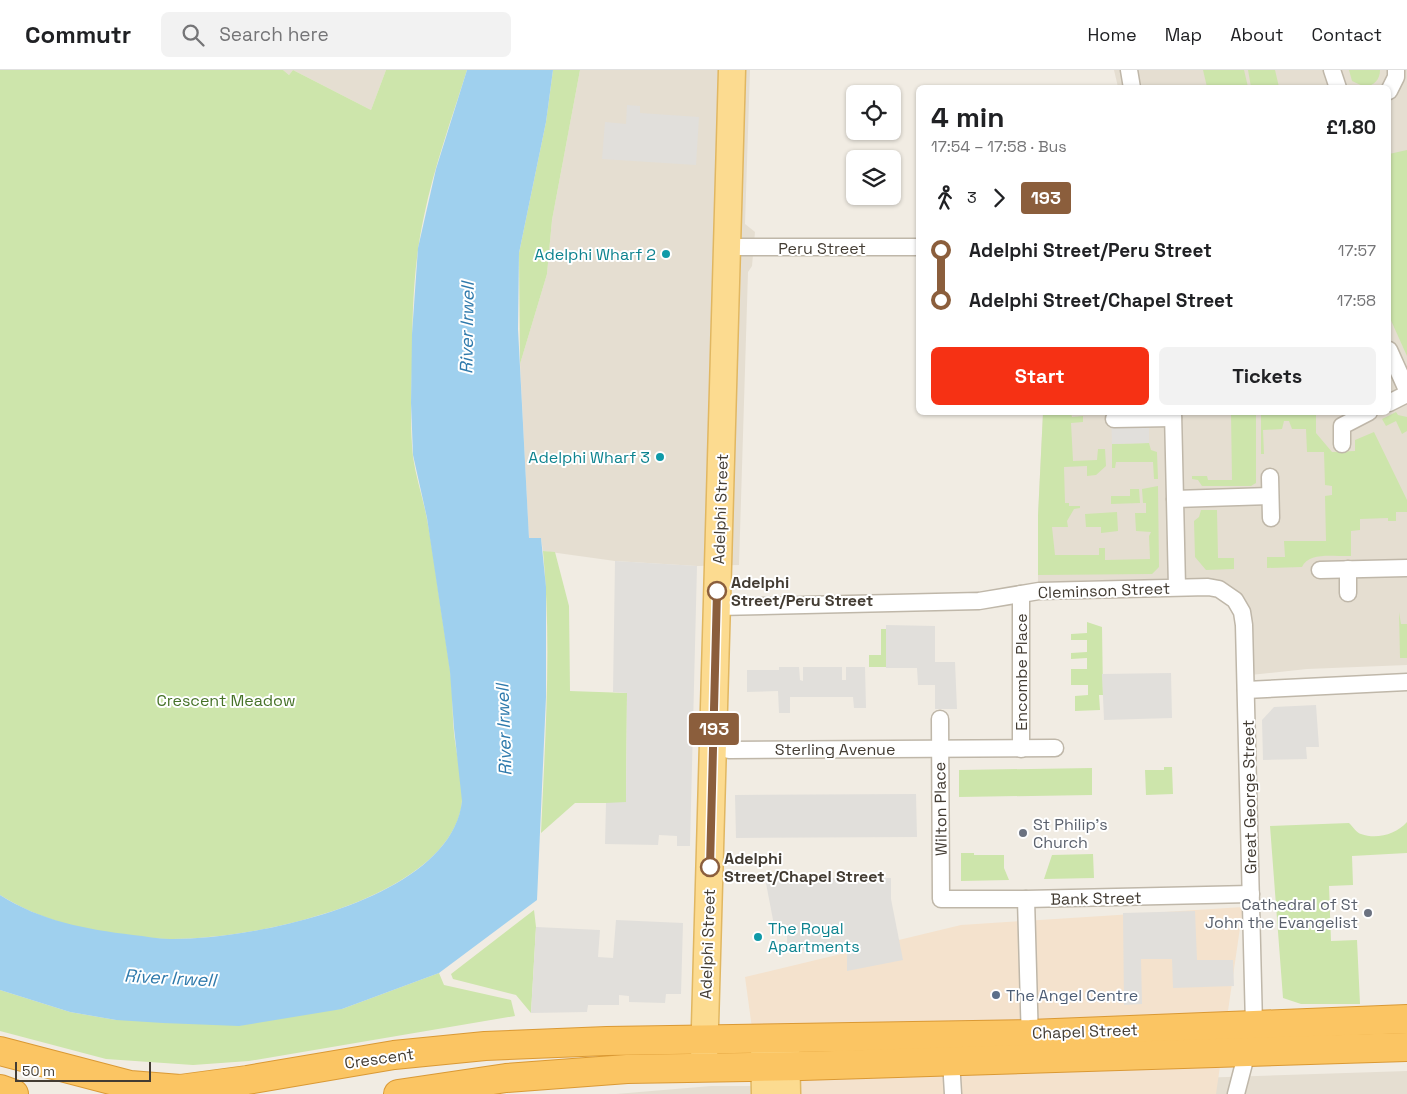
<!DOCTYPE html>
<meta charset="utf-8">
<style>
body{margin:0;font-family:"Space Grotesk",sans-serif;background:#f2f2f2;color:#202124;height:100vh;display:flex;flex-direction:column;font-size:19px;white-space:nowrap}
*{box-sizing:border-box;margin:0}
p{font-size:16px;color:#757577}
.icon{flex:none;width:28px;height:28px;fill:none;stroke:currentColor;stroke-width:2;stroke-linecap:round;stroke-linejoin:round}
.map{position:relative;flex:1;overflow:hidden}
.drawer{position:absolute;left:916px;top:15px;width:475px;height:330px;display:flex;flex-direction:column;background:#fff;border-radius:8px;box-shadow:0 1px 4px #0004}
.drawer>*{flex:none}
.badge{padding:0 10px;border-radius:4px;font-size:18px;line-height:32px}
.controls{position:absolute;left:846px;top:15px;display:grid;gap:10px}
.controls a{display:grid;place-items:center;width:55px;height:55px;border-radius:8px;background:#fff;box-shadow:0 1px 4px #0004;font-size:25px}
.scale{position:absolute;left:15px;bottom:12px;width:136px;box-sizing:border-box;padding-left:5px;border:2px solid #433c33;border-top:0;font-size:14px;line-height:18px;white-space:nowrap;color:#433c33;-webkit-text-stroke:4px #fff;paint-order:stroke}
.map>.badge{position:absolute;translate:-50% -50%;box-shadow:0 0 0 2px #fff}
.legs{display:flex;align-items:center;gap:8px;height:55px;padding:0 15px;font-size:16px}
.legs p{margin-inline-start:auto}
.overview{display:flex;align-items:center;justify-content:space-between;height:85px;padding:0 15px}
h1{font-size:28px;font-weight:800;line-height:38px}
.button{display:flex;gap:10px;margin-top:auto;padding:10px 15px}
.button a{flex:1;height:58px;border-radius:8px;background:#f63114;color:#fff;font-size:20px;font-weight:800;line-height:58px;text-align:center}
.button a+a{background:#f2f2f2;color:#202124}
ul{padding:0 15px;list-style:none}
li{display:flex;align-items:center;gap:18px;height:50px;font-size:19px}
li i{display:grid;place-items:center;width:8px;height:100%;margin:0 6px;background:currentColor}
li i::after{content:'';width:12px;height:12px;margin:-6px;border:4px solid;border-radius:50%;background:#fff}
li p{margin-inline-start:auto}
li:first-child i{background:linear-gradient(#0000 50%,currentColor 0)}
li:last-child i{background:linear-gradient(currentColor 50%,#0000 0)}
header{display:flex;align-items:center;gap:30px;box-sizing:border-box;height:70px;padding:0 25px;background:#fff;border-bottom:1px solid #e0e0e0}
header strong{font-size:24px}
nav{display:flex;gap:28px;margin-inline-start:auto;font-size:18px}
.search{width:350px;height:45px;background:#f2f2f2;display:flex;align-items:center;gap:12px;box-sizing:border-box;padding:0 18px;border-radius:8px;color:#757577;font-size:19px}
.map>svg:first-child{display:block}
</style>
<header>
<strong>Commutr</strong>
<div class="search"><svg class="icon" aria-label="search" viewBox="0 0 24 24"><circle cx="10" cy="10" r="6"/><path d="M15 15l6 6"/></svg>Search here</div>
<nav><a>Home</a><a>Map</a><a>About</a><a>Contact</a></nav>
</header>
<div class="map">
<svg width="1407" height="1024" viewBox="0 0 1407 1024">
<rect width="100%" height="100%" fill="#f1ece3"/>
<!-- residential -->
<g fill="#e5ded1">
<polygon points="283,0 386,0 371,40 293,0 289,5"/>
<polygon points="580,0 750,0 745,154 755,162 752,196 748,202 739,495 697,496 615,491 543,481 541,468 529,469 520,294 547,204 552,150"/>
<polygon points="1114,0 1407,0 1407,595 1307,599 1250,605 1246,543 1215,515 1186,508 1038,512 1038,446 1043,343 1389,342 1389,18 1118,17"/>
<polygon points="1407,1001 1407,1024 616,1024 711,1016 958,1016"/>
</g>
<!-- commercial -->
<polygon fill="#f4e2cd" points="1243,837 1216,1024 761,1024 745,907 961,855"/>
<!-- green -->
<g fill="#cde5ab">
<path d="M0,0H283L289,5L293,0L371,40L386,0H467C452,48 434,97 424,146C413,196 412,248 412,298C411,327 410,358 413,387C416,408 423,428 427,449C431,470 434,491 437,512C441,541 446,570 450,600C453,620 452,642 454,663C456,684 465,718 461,739C440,832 251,870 170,869C112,868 49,856 0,825Z"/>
<polygon points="553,0 580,0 552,150 547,204 520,294 519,183 546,52"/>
<polygon points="1203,0 1244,0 1248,17 1207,17"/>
<polygon points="1248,0 1275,0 1279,17 1251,17"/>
<path d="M1349,0H1380C1380,10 1374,15 1365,17L1352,11Z"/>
<polygon points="1407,80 1407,286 1389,246 1389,84"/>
<polygon points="1396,342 1398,345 1407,347 1407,361 1402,364 1396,351 1386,356 1382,349"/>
<polygon points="1043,343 1071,343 1072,347 1083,346 1083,352 1071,353 1073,391 1097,390 1098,379 1105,379 1106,396 1096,405 1087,406 1087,396 1064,397 1065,433 1069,433 1069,436 1080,436 1080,438 1074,439 1067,451 1068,457 1052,457 1055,485 1099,485 1099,478 1105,478 1105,490 1150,489 1149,466 1151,462 1136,461 1135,443 1146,443 1146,433 1143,433 1142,419 1158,416 1159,497 1152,504 1038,505 1038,446"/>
<polygon points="1231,343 1256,343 1256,413 1251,416 1202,416 1198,410 1192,409 1192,406 1207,406 1208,410 1232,410"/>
<path d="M1261,343H1316V363L1332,382L1355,381V370L1374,362L1407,430V442H1396V451H1388V448L1360,449V460L1351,461V486C1336,487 1309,481 1302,497L1267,498V487H1285L1284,471H1326L1325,426L1332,425V416L1325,415L1324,382H1307L1306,359H1292L1289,351H1284L1282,359L1263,360L1264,384H1261Z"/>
<polygon points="1149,373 1151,380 1157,382 1158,409 1154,409 1153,392 1116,392 1115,398 1112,398 1112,374"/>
<polygon points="1130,419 1139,419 1140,433 1111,434 1111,426 1130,426"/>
<polygon points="1201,440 1217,440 1218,488 1234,488 1234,499 1206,500 1195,487 1194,451 1199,447"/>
<polygon points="1117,442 1118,461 1101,463 1101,457 1086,457 1085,444"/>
<path d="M543,481L555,482L569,536L570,621L627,623L626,733H575L541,763C545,669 552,575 543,481Z"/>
<polygon points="1399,542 1401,554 1407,554 1407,588 1400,588"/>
<polygon points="1087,552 1102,557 1103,625 1099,625 1100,640 1075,641 1075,626 1088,625 1088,615 1071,615 1071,599 1087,599 1087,588 1071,589 1071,583 1087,582 1087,570 1071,570 1071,564 1087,563"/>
<polygon points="881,559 886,559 886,597 869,597 869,585 881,585"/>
<polygon points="1164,697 1172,697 1173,724 1146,725 1145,700 1164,700"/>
<polygon points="1092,698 1092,725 959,727 959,700"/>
<path d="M1407,752V783L1352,786L1353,815L1329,816L1331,871L1357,870L1360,934H1301L1283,928L1270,756L1349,753C1353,757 1357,763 1361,764C1377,770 1396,764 1407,752Z"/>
<polygon points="961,783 974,783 974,785 1004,785 1004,798 1009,810 961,811"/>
<polygon points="1093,784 1094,808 1044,809 1052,785"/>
<polygon points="534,840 536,857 531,943 516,925 453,909 451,904"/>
<polygon points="439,903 444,915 511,930 515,946 249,991 193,995 106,989 0,961 0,920 70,942 116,950 342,939"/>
</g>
<!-- parking -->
<g fill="#e1dfdb">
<polygon points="627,35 640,36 640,43 699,47 696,95 602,89 605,52 626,54"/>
<polygon points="1111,343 1149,343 1149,373 1112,374"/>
<polygon points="615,491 697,496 690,776 677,776 677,766 659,765 658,775 605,774 606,733 626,732 627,623 613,622"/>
<polygon points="886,555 935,556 935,592 955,592 957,639 935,639 935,615 918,615 917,598 886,598"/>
<polygon points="779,597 799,597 800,610 803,611 803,597 842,597 842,610 846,610 846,597 865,597 866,638 854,638 853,627 790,627 790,643 779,643 778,621 747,622 747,600 779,600"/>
<polygon points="1171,603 1172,648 1104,650 1102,604"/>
<polygon points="1316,635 1319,677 1306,677 1307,689 1263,690 1262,650 1274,637"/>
<polygon points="916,724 917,767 736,768 735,725"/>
<polygon points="765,808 891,808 891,829 903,890 847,901 847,879 787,881 787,855 774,855"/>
<polygon points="1195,841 1197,890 1233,890 1234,916 1173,918 1172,889 1141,889 1142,934 1124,935 1123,843"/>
<polygon points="616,850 683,853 681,924 666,924 665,933 629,932 629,926 619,925 619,935 588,935 587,942 531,943 536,857 600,860 598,887 613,888"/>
</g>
<!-- water -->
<path fill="#9fd0ee" d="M467,0H553L546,52L519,183L518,259L529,468H541L546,517V627L537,830L439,903L342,939L239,956L163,953L116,950L70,942L0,920V825C41,851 85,859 133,865C145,866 158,869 170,869C251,870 451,831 462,731L454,658L450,602L427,448L413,385L411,333L412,264L418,178L436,99Z"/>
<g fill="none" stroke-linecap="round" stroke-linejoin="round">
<!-- street casing -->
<g stroke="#bfb7a9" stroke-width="19">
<g id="street">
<polyline points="1129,0 1132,18"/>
<polyline points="1332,0 1338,18"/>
<polyline points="1389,21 1396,7 1396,0"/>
<polyline points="726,177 919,177"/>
<polyline points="1389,280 1407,320"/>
<polyline points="1389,333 1407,324"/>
<polyline points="1173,342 1177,517"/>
<polyline points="1114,349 1173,348"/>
<polyline points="1342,374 1342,356 1369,342"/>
<polyline points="1270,407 1271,448"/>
<polyline points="1175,429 1270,426"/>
<polyline points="1348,499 1348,523"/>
<polyline points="1320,500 1407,498"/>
<polyline points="1021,524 1021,679"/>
<polyline points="717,537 979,531 1039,521 1208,517 1219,519 1235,530 1242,542 1244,555 1254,955 1236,1024"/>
<polyline points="1246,620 1407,612"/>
<polyline points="940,649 941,829 1026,829 1251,824"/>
<polyline points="729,680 1055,678"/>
<polyline points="1026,829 1030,973"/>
<polyline points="951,990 953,1024"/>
</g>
</g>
<!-- primary casing -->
<g stroke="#e1b761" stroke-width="29">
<g id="primary">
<polyline points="764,975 765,1024"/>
<polyline points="786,975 787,1024"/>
<polyline points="704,991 732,0"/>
</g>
</g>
<!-- highway casing -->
<g stroke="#da9934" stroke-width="30">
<g id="highway">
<polyline points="0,981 130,1015 180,1019 247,1010 394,985 485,976 607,971 1030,964 1407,949"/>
<polyline points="0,1019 14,1024"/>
<polyline points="398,1024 506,1008 627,999 802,996 1407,977"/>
</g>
</g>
<!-- street -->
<use href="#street" stroke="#fff" stroke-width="16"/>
<!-- primary -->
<use href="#primary" stroke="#fcdb90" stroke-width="26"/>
<!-- highway -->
<use href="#highway" stroke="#fbc563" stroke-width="28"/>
</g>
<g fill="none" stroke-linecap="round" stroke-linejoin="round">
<!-- line-1 casing -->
<g stroke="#fff" stroke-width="11">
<polyline id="line-1" points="710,797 717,521"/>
</g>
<!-- line-1 -->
<use href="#line-1" stroke="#8b5e3c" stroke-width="8"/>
</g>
<!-- markers -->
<g fill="#0f9aa8" stroke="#fff" stroke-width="2">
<circle cx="666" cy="184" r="5"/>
<circle cx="660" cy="387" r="5"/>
<circle cx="758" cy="867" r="5"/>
</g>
<g fill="#fff" stroke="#8b5e3c" stroke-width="2.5">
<circle cx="717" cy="521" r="9"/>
<circle cx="710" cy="797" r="9"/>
</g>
<g fill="#6b7280" stroke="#fff" stroke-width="2">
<circle cx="1023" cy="763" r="5"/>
<circle cx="1368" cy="843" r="5"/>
</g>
<circle fill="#5c6f8a" stroke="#fff" stroke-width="2" cx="996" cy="925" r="5"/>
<g text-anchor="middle" stroke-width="4" stroke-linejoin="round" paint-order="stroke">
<!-- street labels -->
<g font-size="16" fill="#433c33" stroke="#fff">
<text x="822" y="184">Peru Street</text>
<text transform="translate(720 439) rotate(-88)" y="6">Adelphi Street</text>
<text transform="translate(1104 520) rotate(-2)" y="6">Cleminson Street</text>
<text transform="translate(1021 602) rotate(-90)" y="6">Encombe Place</text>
<text x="835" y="685">Sterling Avenue</text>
<text transform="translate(1249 727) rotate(-91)" y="6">Great George Street</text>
<text transform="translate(940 739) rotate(-91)" y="6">Wilton Place</text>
<text transform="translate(1096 828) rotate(-1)" y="6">Bank Street</text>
<text transform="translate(707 874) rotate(-88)" y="6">Adelphi Street</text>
<text transform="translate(1085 961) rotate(-2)" y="6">Chapel Street</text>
<text transform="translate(379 988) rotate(-8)" y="6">Crescent</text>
</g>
<!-- culture labels -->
<g font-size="16" fill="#0d838f" stroke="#fff" text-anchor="end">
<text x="656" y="190">Adelphi Wharf 2</text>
<text x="650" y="393">Adelphi Wharf 3</text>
<text x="768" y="864" text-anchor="start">The Royal<tspan x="768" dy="18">Apartments</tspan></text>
</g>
<!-- stop labels -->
<g font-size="16" font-weight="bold" fill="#433c33" stroke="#fff" text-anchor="start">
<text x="731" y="518">Adelphi<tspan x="731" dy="18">Street/Peru Street</tspan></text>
<text x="724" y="794">Adelphi<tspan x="724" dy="18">Street/Chapel Street</tspan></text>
</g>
<!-- park labels -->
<g font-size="16" fill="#467228" stroke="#fff">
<text x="226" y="636">Crescent Meadow</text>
</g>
<!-- worship labels -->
<g font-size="16" fill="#5b616d" stroke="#fff" text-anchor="start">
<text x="1033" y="760">St Philip's<tspan x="1033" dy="18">Church</tspan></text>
<text x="1358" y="840" text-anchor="end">Cathedral of St<tspan x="1358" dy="18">John the Evangelist</tspan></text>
</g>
<!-- service labels -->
<g font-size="16" fill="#4e5e75" stroke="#fff" text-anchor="start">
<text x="1006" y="931">The Angel Centre</text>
</g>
<!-- water labels -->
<g font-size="18" font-style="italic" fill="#2f7aac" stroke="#fff">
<text transform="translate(467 258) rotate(-89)" y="6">River Irwell</text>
<text transform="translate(504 660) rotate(-92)" y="6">River Irwell</text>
<text transform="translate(170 908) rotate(3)" y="6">River Irwell</text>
</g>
</g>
</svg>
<div class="controls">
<a><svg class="icon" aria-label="locate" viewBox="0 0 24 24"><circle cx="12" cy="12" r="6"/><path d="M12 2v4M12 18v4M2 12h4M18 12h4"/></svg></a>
<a><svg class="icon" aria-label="layers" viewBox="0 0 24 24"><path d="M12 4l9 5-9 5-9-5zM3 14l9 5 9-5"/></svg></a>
</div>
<div class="scale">50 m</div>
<b class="badge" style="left:714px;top:659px;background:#8b5e3c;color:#fff">193</b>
<section class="drawer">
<div class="overview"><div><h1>4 min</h1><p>17:54 – 17:58 · Bus</p></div><b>£1.80</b></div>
<div class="legs"><svg class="icon" aria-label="walk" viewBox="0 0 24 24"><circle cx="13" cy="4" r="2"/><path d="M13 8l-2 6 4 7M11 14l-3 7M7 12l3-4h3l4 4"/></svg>3<svg class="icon" aria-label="forward" viewBox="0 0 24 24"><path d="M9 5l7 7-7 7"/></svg><b class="badge" style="background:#8b5e3c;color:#fff">193</b></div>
<ul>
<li><i style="color:#8b5e3c"></i><b>Adelphi Street/Peru Street</b><p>17:57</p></li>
<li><i style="color:#8b5e3c"></i><b>Adelphi Street/Chapel Street</b><p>17:58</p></li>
</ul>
<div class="button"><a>Start</a><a>Tickets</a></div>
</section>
</div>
